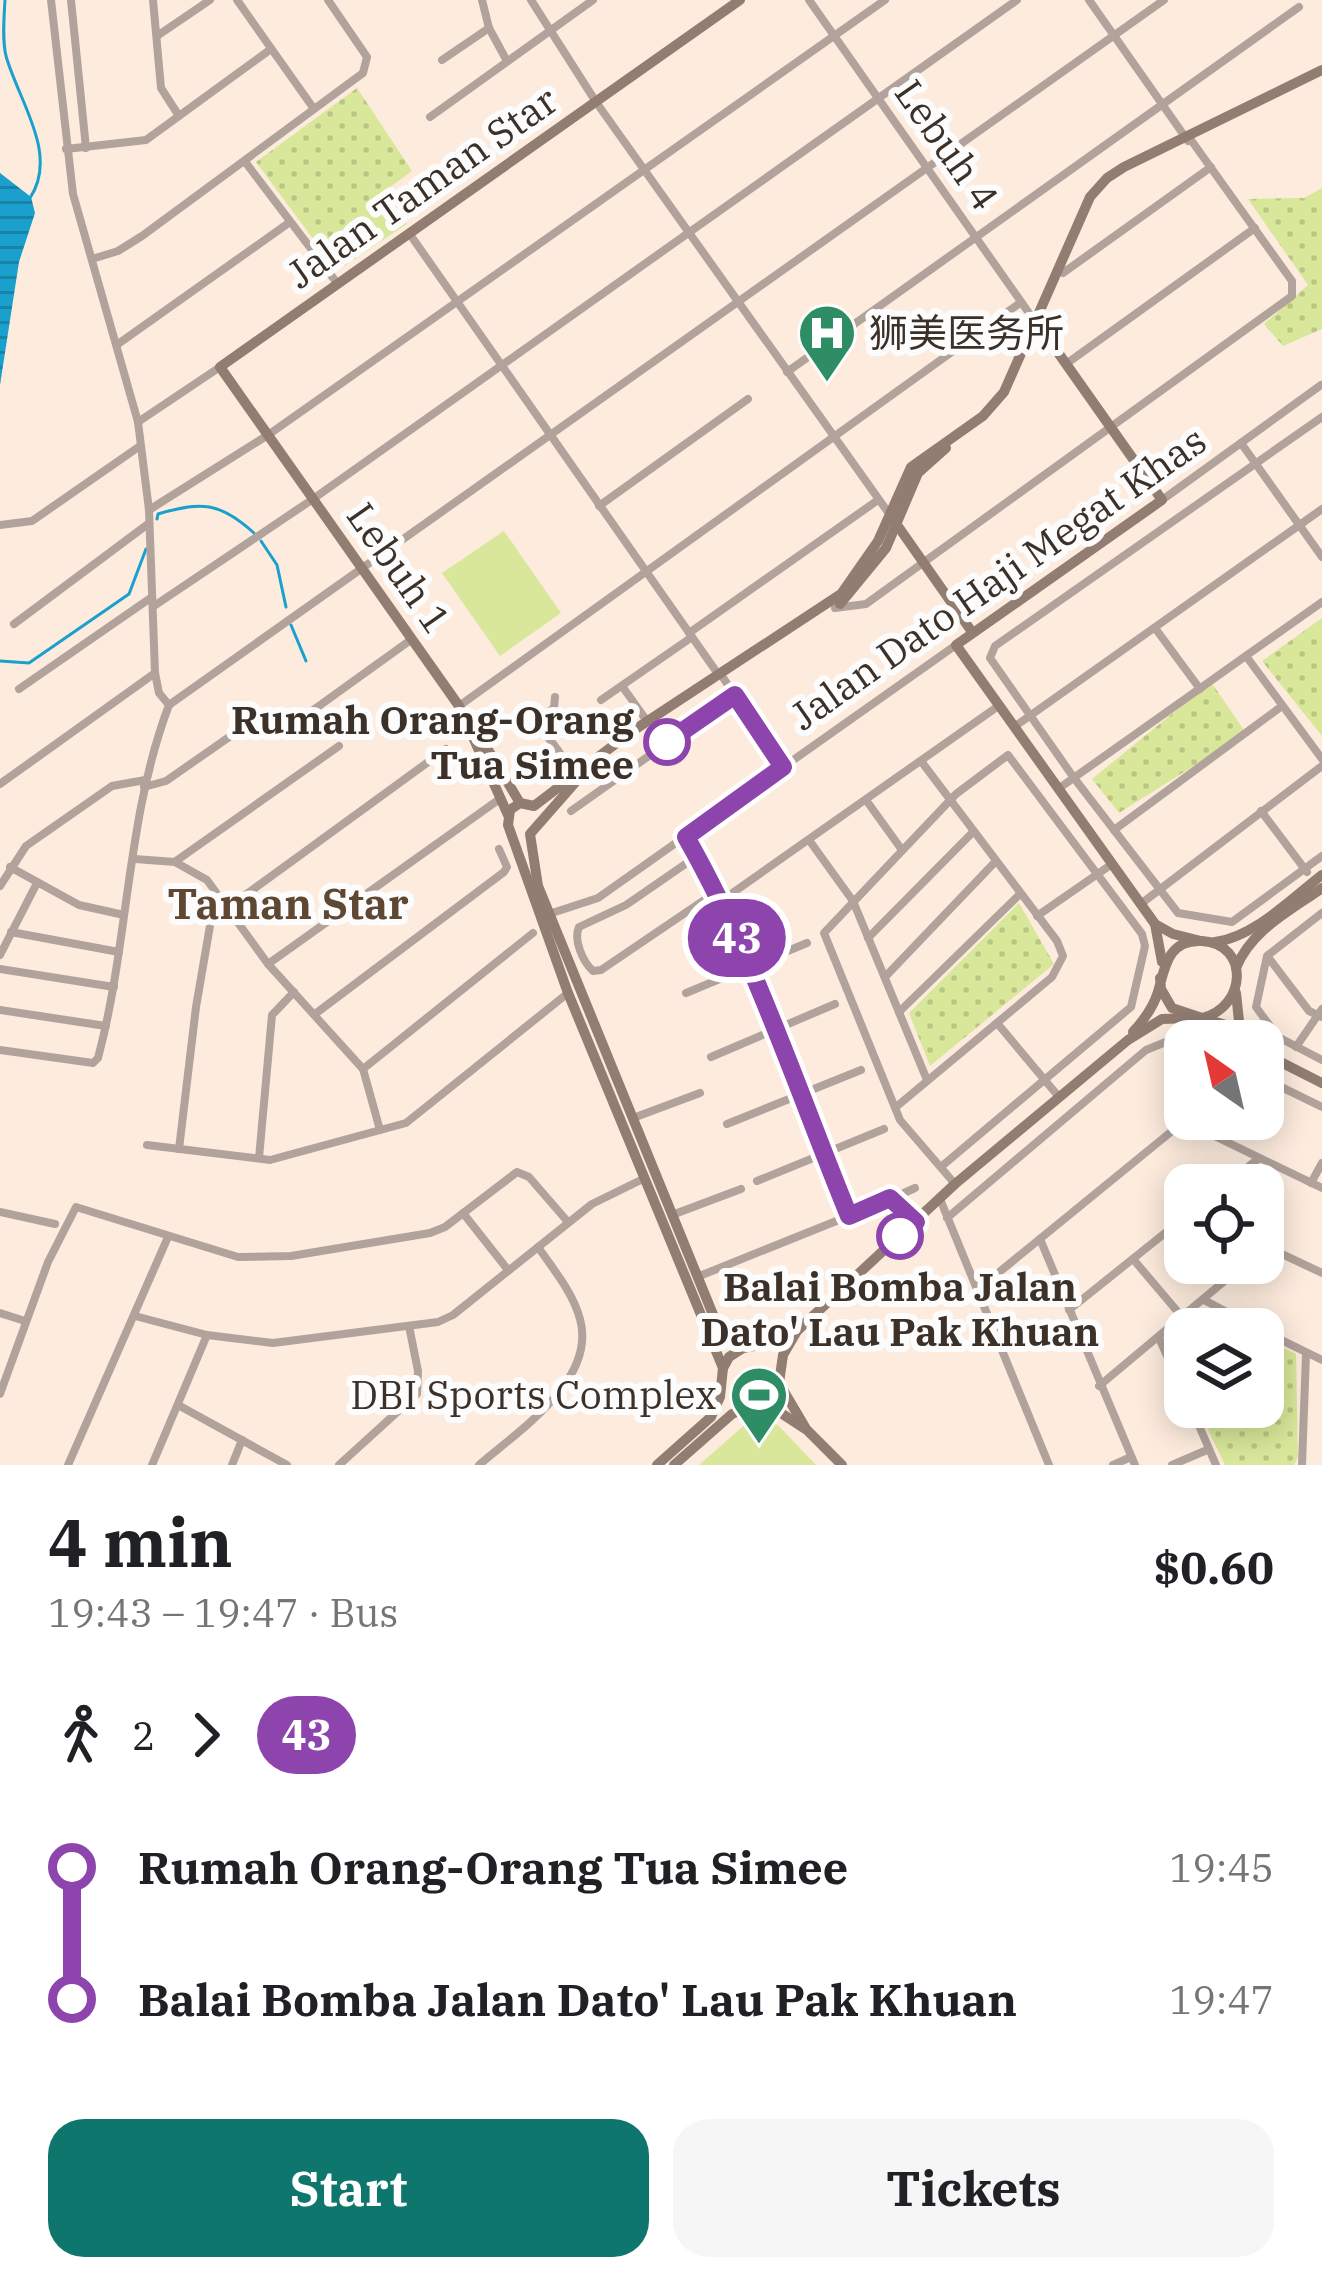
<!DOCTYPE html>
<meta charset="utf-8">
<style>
body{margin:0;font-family:"IBM Plex Serif","Noto Sans SC",serif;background:#f6f6f6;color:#202124;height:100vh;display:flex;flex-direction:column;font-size:45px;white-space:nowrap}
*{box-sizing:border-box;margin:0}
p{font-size:39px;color:#757577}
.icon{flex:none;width:66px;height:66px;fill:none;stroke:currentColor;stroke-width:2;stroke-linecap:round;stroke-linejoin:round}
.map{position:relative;height:1465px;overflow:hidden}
.sheet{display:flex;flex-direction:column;background:#fff;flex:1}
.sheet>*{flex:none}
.badge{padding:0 24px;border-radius:39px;font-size:42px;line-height:78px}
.needle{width:78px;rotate:326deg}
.fabs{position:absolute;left:1164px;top:1020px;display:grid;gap:24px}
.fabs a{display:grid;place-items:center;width:120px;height:120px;border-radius:24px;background:#fff;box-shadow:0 6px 30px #0003;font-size:60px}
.map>.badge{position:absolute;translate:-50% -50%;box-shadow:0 0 0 6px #fff}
.legs{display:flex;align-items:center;gap:18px;height:132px;padding:0 48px;font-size:39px}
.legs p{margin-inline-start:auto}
.summary{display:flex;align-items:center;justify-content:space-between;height:204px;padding:0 48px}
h1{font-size:66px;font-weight:700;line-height:90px}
.action{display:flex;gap:24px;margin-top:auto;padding:24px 48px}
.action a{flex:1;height:138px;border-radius:36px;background:#0f766e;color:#fff;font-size:48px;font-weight:700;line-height:138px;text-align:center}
.action a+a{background:#f6f6f6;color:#202124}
ul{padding:0 48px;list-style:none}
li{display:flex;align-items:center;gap:42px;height:132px;font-size:45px}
li i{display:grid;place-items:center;width:18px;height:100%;margin:0 15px;background:currentColor}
li i::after{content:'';width:30px;height:30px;margin:-15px;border:9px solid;border-radius:50%;background:#fff}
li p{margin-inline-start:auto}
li:first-child i{background:linear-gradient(#0000 50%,currentColor 0)}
li:last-child i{background:linear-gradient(currentColor 50%,#0000 0)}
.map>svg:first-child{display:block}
</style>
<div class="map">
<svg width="1322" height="1465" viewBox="0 0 1322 1465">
<defs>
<pattern id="grass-dots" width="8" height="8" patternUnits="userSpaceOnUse" patternTransform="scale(3)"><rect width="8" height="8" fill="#d8e799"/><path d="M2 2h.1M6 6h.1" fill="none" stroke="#bac784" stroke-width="1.8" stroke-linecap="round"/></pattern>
<pattern id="water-rules" width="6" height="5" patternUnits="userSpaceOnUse" patternTransform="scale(3)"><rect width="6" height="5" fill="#19a0cc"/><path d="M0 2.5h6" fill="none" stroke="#1883a6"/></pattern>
</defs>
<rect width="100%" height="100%" fill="#fdecde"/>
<!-- grass -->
<g fill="url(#grass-dots)">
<polygon points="357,88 412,171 386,190 407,224 341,268 334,267 256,162"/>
<polygon points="1322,188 1322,329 1283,346 1264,324 1308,285 1248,199 1304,198"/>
<polygon points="1322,618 1322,736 1262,661"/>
<polygon points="1211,682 1246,733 1119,813 1092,779"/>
<polygon points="1019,903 1054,964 930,1066 909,1013"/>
<polygon points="1263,1338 1296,1354 1298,1457 1294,1465 1225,1465 1197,1407 1263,1407"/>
</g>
<!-- pitch -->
<g fill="#d8e799">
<polygon points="504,531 561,613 500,656 442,573"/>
<polygon points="758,1413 779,1426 816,1465 699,1465"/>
</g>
<!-- water -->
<polygon fill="url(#water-rules)" points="0,173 31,197 35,213 19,262 0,385"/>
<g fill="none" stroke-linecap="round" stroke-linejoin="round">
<!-- stream -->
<g stroke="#19a0cc" stroke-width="3">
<path d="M5,0C4,18 2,39 6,56C19,102 59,154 30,198"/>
<path d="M157,519L158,514C201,501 220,502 254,533"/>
<polyline points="261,541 277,565 286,607"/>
<polyline points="291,625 306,661"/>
<polyline points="0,661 29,663 129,594 146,549"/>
</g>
<!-- street -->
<g stroke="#b1a29b" stroke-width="8">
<polyline points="71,0 86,148"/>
<polyline points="153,0 161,88 179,116"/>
<polyline points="237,0 314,109"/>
<polyline points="482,0 489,28 507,61"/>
<polyline points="531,0 596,102 890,515"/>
<polyline points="809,0 1036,323"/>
<polyline points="1089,0 1188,141"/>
<polyline points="157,36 210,0"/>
<polyline points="442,60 489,28"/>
<polyline points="430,117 593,0"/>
<polyline points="66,149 146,140 271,49"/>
<polyline points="246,163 337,283"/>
<polyline points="409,233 718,674"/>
<polyline points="92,259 118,251 142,236 363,73 367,57 328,0"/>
<polyline points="1063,273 1211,167"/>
<polyline points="118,344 290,222"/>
<polyline points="1066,364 1255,228"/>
<polyline points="787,372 1299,7"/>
<polyline points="1322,417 995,646 990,658 1074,778 1178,913 1232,922 1322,856"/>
<polyline points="138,422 220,367"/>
<polyline points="1241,443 1322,557"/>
<polyline points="1162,500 1321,385"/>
<polyline points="599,506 748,399"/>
<polyline points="149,510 268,435 885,0"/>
<polyline points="0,525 32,521 140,446"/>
<polyline points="154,606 313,499 1017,0"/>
<polyline points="835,608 866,604 1292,296 1292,281 1191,140"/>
<polyline points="14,624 148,524"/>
<polyline points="1155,628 1200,689"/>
<polyline points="689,633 878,500"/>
<polyline points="1246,656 1322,759"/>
<polyline points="724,679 783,767"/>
<polyline points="622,686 647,721"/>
<polyline points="19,689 152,597"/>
<polyline points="601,700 692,637"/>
<polyline points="169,705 1164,0"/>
<polyline points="459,706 1020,303"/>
<polyline points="305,716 412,639"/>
<path d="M518,720C546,724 558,752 574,774"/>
<polyline points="534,722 554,708 555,697"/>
<polyline points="1014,727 1322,509"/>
<polyline points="0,784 155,673"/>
<polyline points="144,787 166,781 255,719"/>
<polyline points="1058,789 1322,602"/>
<polyline points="866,800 902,850"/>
<polyline points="571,811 735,695"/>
<polyline points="1261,811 1307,872"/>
<polyline points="1114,830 1282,706"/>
<path d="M686,837C754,955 798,1089 849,1215"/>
<polyline points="809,840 853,901 927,1080"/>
<path d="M697,856L626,905L579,927C573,940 583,962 593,971L601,970L716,892"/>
<polyline points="135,859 175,862 207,880 268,964 363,1069 380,1130"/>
<polyline points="176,861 339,746"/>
<polyline points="10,867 79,905 124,915"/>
<polyline points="0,886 26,846 112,786 145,780"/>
<polyline points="721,901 997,707"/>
<polyline points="1142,903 1322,766"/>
<polyline points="1322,913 1267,956 1256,1007 1278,1037 1322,1060"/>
<polyline points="549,914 598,898 956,645"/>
<polyline points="1037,916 1112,864"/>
<polyline points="11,932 119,952"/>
<polyline points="868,938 973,832"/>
<polyline points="0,955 37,883"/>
<polyline points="1268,957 1309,1011 1322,1017"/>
<polyline points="268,964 501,798"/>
<polyline points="0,969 114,987"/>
<polyline points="885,977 996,861"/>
<polyline points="686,993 807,943"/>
<polyline points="0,1010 106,1026"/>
<polyline points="899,1012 1020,894"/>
<polyline points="315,1014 504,872 507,867 499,849"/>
<polyline points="997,1023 1059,1097"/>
<polyline points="1296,1047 1322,1009"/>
<path d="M0,1050L93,1063L98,1058C129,942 126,818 169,705L159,693L155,673L149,510L138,422L73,194L51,0"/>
<polyline points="711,1057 835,1004"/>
<polyline points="363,1069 533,933"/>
<polyline points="1263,1078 1322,1107"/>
<polyline points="896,1107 1052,977 1063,956 1057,941 921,761"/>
<polyline points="633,1118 700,1093"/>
<polyline points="727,1124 861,1070"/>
<polyline points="147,1145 270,1160 406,1123 568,993"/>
<polyline points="179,1149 196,1007 211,920 446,749"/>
<polyline points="259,1158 272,1015 294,992"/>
<polyline points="942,1166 1131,1007 1145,946 1142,934 1008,755 956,794 824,933 900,1120 955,1184"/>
<polyline points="757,1181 884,1129"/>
<polyline points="1311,1183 1322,1163"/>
<polyline points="1225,1185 1258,1159"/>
<polyline points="891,1199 915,1188"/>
<polyline points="940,1199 1049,1465"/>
<polyline points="0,1212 55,1224"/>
<polyline points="463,1213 508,1270"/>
<polyline points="672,1215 741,1189"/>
<polyline points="947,1218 1146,1050 1173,1039 1196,1041"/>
<polyline points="1040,1239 1135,1465"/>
<polyline points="1263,1245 1322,1273"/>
<polyline points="1133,1259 1183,1318"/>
<polyline points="697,1277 891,1199 916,1221"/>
<polyline points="976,1291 1177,1127 1200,1129 1322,1188"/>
<polyline points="1204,1300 1259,1329"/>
<polyline points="1069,1310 1185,1217"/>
<polyline points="0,1313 25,1321"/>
<polyline points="135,1316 207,1335 273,1343 438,1322 453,1315 592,1204 643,1179"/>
<polyline points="1263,1331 1322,1360"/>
<polyline points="1159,1338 1185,1395"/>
<polyline points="1099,1386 1246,1263"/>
<polyline points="0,1394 48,1262 76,1207 238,1257 291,1256 430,1233 445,1227 517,1172 529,1177 568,1222"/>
<polyline points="178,1405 287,1465"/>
<polyline points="1191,1407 1216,1465"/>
<polyline points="68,1465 168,1237"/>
<polyline points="152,1465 207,1335"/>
<polyline points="232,1465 242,1440"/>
<polyline points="339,1465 417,1394 418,1371 409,1326"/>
<path d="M479,1465C518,1431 597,1380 580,1319C573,1293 554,1270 538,1247"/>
<polyline points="1113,1465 1131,1457"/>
<polyline points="1172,1465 1207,1450"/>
<polyline points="1302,1465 1306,1354"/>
</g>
<!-- secondary -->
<g stroke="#927d72" stroke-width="10">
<polyline points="1040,327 1162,500 956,645 1155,924 1173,934 1201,941"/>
<polyline points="895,522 972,632"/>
<polyline points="840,604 886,548 918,473 946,448"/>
<polyline points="475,728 520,803"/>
<polyline points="580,777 530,834 538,886 714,1317 725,1334 743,1348"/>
<polyline points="508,815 459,706 220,367 740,0"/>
<polyline points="1155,924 1162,962"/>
<path d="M1215,942C1254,937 1291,899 1322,875"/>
<path d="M1236,968C1251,930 1290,911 1322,888"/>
<polyline points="1236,993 1239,1021 1249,1041"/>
<polyline points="1204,1019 1223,1024 1246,1039"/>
<path d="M1133,1032C1144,1020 1153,1008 1158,992C1165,967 1168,939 1202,941C1250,944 1247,1007 1202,1018L1172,1008L1161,989L1160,978"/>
<polyline points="1263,1053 1322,1083"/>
<polyline points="723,1368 568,993 508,825 510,810 520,803 534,806 631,732 841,594 878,541 911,467 983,416 1004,392 1090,197 1107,178 1124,167 1322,70"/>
<polyline points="779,1383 805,1427"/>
<polyline points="764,1402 807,1430 842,1465"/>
<polyline points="657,1465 711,1417 720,1397 723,1368 729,1357 743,1348 771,1343 799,1329 955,1184 1128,1040 1162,1019 1192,1018"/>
<polyline points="674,1465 732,1414 771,1397 779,1383 783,1355 797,1331"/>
</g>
</g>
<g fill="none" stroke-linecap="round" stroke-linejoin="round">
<!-- line-1 casing -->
<g stroke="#fff" stroke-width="27">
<path id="line-1" d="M667,742L735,695L783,767L686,837C754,956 797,1089 849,1216L890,1198L916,1222L900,1236"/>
</g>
<!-- line-1 -->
<use href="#line-1" stroke="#8e44ad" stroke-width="18"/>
</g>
<!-- icons -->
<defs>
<g id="hospital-pin" transform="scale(3)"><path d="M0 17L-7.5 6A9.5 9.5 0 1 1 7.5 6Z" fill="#2e8d65" stroke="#fcfcfc"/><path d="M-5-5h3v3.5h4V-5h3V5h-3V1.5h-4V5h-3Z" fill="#fff"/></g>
<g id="stadium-pin" transform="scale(3)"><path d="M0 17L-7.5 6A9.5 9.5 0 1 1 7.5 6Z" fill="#2e8d65" stroke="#fcfcfc"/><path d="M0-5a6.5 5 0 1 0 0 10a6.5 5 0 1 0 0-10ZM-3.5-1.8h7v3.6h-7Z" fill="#fff"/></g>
</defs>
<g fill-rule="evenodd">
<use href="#hospital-pin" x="827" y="333"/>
<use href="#stadium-pin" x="759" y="1395"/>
</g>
<!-- markers -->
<g fill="#fff" stroke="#8e44ad" stroke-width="6">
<circle cx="667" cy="742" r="21"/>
<circle cx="900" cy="1236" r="21"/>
</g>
<g text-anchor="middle" stroke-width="12" stroke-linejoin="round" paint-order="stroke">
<!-- street labels -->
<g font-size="39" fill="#3c3128" stroke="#fcfcfc">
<text transform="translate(947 145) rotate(55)" y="14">Lebuh 4</text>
<text transform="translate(422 187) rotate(-35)" y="14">Jalan Taman Star</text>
<text transform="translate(399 568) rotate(55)" y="14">Lebuh 1</text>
<text transform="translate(998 578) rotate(-35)" y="14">Jalan Dato Haji Megat Khas</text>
</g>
<!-- poi labels -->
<g font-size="39" fill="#3c3128" stroke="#fcfcfc" text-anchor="start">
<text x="869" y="347">狮美医务所</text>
<text x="717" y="1409" text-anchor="end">DBI Sports Complex</text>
</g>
<!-- stop labels -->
<g font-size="39" font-weight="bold" fill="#3c3128" stroke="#fcfcfc" text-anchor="end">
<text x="634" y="734">Rumah Orang-Orang<tspan x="634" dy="45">Tua Simee</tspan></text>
<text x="900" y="1301" text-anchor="middle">Balai Bomba Jalan<tspan x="900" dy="45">Dato' Lau Pak Khuan</tspan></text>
</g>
<!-- neighbourhood labels -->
<g font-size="42" font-weight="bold" fill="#5e4733" stroke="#fcfcfc">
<text x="288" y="919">Taman Star</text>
</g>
</g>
</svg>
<div class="fabs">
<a><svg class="needle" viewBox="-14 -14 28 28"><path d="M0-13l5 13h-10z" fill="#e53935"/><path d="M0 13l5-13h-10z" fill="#757577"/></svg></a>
<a><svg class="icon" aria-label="locate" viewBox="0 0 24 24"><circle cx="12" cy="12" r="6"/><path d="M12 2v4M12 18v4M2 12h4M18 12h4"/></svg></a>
<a><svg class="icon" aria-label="layers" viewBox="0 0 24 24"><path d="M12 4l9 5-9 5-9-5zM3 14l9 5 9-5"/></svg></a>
</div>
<b class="badge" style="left:737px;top:938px;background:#8e44ad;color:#fff">43</b>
</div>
<section class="sheet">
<div class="summary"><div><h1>4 min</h1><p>19:43 – 19:47 · Bus</p></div><b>$0.60</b></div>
<div class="legs"><svg class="icon" aria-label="walk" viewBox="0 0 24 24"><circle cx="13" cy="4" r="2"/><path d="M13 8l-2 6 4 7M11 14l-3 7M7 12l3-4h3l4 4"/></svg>2<svg class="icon" aria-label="forward" viewBox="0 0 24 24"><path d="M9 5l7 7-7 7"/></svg><b class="badge" style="background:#8e44ad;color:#fff">43</b></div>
<ul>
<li><i style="color:#8e44ad"></i><b>Rumah Orang-Orang Tua Simee</b><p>19:45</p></li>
<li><i style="color:#8e44ad"></i><b>Balai Bomba Jalan Dato' Lau Pak Khuan</b><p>19:47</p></li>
</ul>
<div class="action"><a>Start</a><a>Tickets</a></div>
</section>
